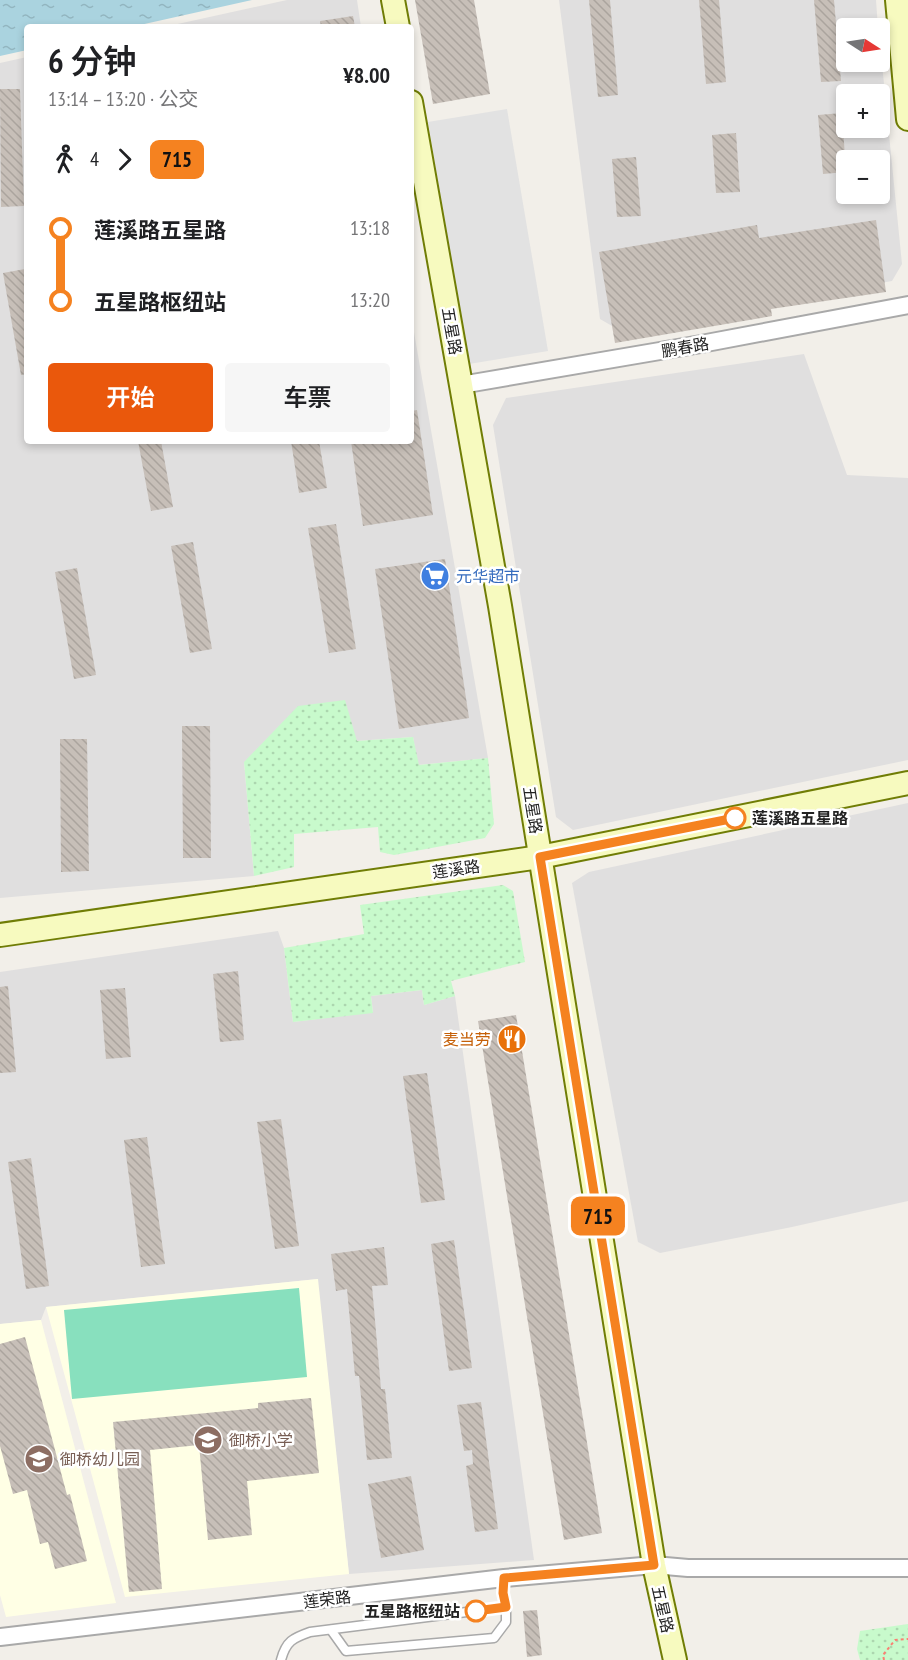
<!DOCTYPE html>
<html lang="zh">
<meta charset="utf-8">
<style>
body{margin:0;font-family:"PT Sans Narrow","Noto Sans SC",sans-serif;background:#f6f6f6;color:#202124;height:100vh;display:flex;flex-direction:column;font-size:22px;white-space:nowrap}
*{box-sizing:border-box;margin:0}
p{font-size:20px;color:#757577}
.icon{flex:none;width:33px;height:33px;fill:none;stroke:currentColor;stroke-width:2;stroke-linecap:round;stroke-linejoin:round}
.map{position:relative;flex:1;overflow:hidden}
.side{position:absolute;left:24px;top:24px;width:390px;height:420px;display:flex;flex-direction:column;background:#fff;border-radius:6px;box-shadow:0 3px 9px #0003}
.side>*{flex:none}
.badge{padding:0 12px;border-radius:9px;font-size:21px;line-height:39px}
.needle{width:39px;rotate:102deg}
.tools{position:absolute;left:836px;top:18px;display:grid;gap:12px}
.tools a{display:grid;place-items:center;width:54px;height:54px;border-radius:6px;background:#fff;box-shadow:0 3px 9px #0003;font-size:30px}
.map>.badge{position:absolute;translate:-50% -50%;box-shadow:0 0 0 3px #fff}
.legs{display:flex;align-items:center;gap:9px;height:66px;padding:0 24px;font-size:20px}
.legs p{margin-inline-start:auto}
.overview{display:flex;align-items:center;justify-content:space-between;height:102px;padding:0 24px}
h1{font-size:33px;font-weight:600;line-height:45px}
.action{display:flex;gap:12px;margin-top:auto;padding:12px 24px}
.action a{flex:1;height:69px;border-radius:6px;background:#ea580c;color:#fff;font-size:24px;font-weight:600;line-height:69px;text-align:center}
.action a+a{background:#f6f6f6;color:#202124}
ul{padding:0 24px;list-style:none}
li{display:flex;align-items:center;gap:21px;height:72px;font-size:22px}
li i{display:grid;place-items:center;width:9px;height:100%;margin:0 8px;background:currentColor}
li i::after{content:'';width:15px;height:15px;margin:-8px;border:4px solid;border-radius:50%;background:#fff}
li p{margin-inline-start:auto}
li:first-child i{background:linear-gradient(#0000 50%,currentColor 0)}
li:last-child i{background:linear-gradient(currentColor 50%,#0000 0)}
.map>svg:first-child{display:block}
</style>
<div class="map">
<svg width="908" height="1660" viewBox="0 0 908 1660">
<defs>
<pattern id="park-dots" width="8" height="8" patternUnits="userSpaceOnUse" patternTransform="scale(1.5)"><rect width="8" height="8" fill="#c8facc"/><path d="M2 2h.1M6 6h.1" fill="none" stroke="#acd6af" stroke-width="1.8" stroke-linecap="round"/></pattern>
<pattern id="water-ripples" width="26" height="14" patternUnits="userSpaceOnUse" patternTransform="scale(1.5)"><rect width="26" height="14" fill="#aad3df"/><path d="M2 4q2-2 4 0t4 0M15 11q2-2 4 0t4 0" fill="none" stroke="#92b5bf"/></pattern>
<pattern id="building-back-hatch" width="6" height="6" patternUnits="userSpaceOnUse" patternTransform="scale(1.5)"><rect width="6" height="6" fill="#c7bfb8"/><path d="M-1 5l2 2M0 0l6 6M5-1l2 2" fill="none" stroke="#aba49e"/></pattern>
</defs>
<rect width="100%" height="100%" fill="#f2efe9"/>
<!-- residential -->
<g fill="#e0dfdf" fill-rule="evenodd">
<polygon points="287,0 357,0 361,27 164,27"/>
<path d="M559,0H876L878,28H846V62H879V34L902,264L892,281L619,330L600,319ZM846,94H879V128H846ZM846,160H879V194H846Z"/>
<polygon points="27,57 27,441 411,441 411,315 488,758 418,765 413,737 356,741 244,762 254,876 0,898 0,63"/>
<polygon points="804,354 847,475 908,478 908,760 573,830 556,817 493,425 506,398"/>
<polygon points="908,803 908,1201 792,1227 660,1253 638,1242 572,883 589,872"/>
<polygon points="278,931 284,948 293,1022 373,1012 371,996 422,990 424,1005 455,996 534,1560 349,1574 317,1279 46,1307 41,1320 0,1324 0,972"/>
</g>
<!-- education -->
<g fill="#ffffe5">
<polygon points="318,1279 349,1574 125,1597 46,1307"/>
<polygon points="41,1320 116,1603 6,1617 0,1595 0,1324"/>
</g>
<!-- park -->
<g fill="url(#park-dots)">
<polygon points="345,700 357,741 413,737 419,765 488,758 494,824 485,838 394,855 380,852 378,827 294,834 294,867 254,876 244,762 298,706"/>
<polygon points="503,885 513,891 525,962 451,981 455,996 424,1005 422,990 371,996 373,1013 293,1022 284,948 364,934 360,905"/>
<polygon points="908,1624 908,1660 860,1660 857,1649 860,1631"/>
</g>
<!-- pitch -->
<polygon fill="#88e0be" points="299,1288 307,1377 72,1399 64,1310"/>
<!-- parking -->
<polygon fill="#e2e2e2" points="507,109 548,351 469,364 428,122"/>
<!-- water -->
<polygon fill="url(#water-ripples)" points="0,0 252,0 131,27 27,27 27,50 0,56"/>
<!-- building -->
<g fill="url(#building-back-hatch)">
<polygon points="415,0 474,0 490,94 433,104"/>
<polygon points="589,0 610,0 618,95 598,97"/>
<polygon points="699,0 719,0 726,82 706,84"/>
<polygon points="814,0 834,0 841,81 821,82"/>
<polygon points="353,16 355,27 321,27 320,21"/>
<polygon points="0,89 20,89 24,206 1,207"/>
<polygon points="842,113 846,172 823,174 818,115"/>
<polygon points="736,133 740,192 716,193 712,135"/>
<polygon points="636,157 641,216 617,217 612,159"/>
<polygon points="876,220 886,292 771,309 772,316 615,343 599,252 757,225 759,238"/>
<polygon points="25,269 27,280 27,374 21,375 3,273"/>
<polygon points="417,410 433,515 363,526 351,441 411,441 411,411"/>
<polygon points="138,441 161,441 173,507 151,511"/>
<polygon points="291,441 319,441 327,488 299,493"/>
<polygon points="336,524 356,649 329,653 308,528"/>
<polygon points="193,542 212,649 190,653 171,546"/>
<polygon points="445,559 469,718 399,729 375,569"/>
<polygon points="77,568 96,675 74,679 55,572"/>
<polygon points="182,726 210,726 211,858 183,858"/>
<polygon points="60,739 87,739 89,871 61,872"/>
<polygon points="238,971 244,1040 220,1042 213,974"/>
<polygon points="8,986 16,1072 0,1073 0,987"/>
<polygon points="125,988 131,1057 106,1059 100,990"/>
<polygon points="516,1015 602,1533 564,1540 478,1021"/>
<polygon points="427,1073 445,1200 421,1203 403,1076"/>
<polygon points="281,1119 299,1246 275,1249 257,1122"/>
<polygon points="147,1137 165,1264 141,1267 124,1140"/>
<polygon points="31,1158 49,1286 26,1289 8,1162"/>
<polygon points="454,1240 472,1368 449,1371 431,1244"/>
<polygon points="384,1247 388,1285 372,1286 381,1389 385,1389 392,1458 367,1460 359,1376 355,1376 347,1289 336,1291 331,1254"/>
<polygon points="25,1337 67,1495 70,1494 87,1561 55,1569 48,1542 40,1544 27,1490 13,1494 0,1446 0,1344"/>
<polygon points="311,1398 319,1473 247,1481 252,1535 208,1540 199,1445 150,1450 162,1589 129,1592 113,1422 258,1408 258,1403"/>
<polygon points="481,1402 498,1529 475,1532 466,1466 473,1464 472,1450 464,1451 457,1405"/>
<polygon points="411,1476 424,1550 381,1558 368,1484"/>
<polygon points="537,1610 542,1655 527,1657 523,1611"/>
</g>
<g fill="none" stroke-linecap="round" stroke-linejoin="round">
<!-- lane casing -->
<g stroke="#a9a9a9" stroke-width="11">
<g id="lane">
<polyline points="331,1630 346,1651 494,1638 506,1622 506,1607 503,1593 504,1578"/>
<path d="M281,1660C286,1641 293,1638 310,1632L506,1607"/>
</g>
</g>
<!-- street casing -->
<g stroke="#a9a9a9" stroke-width="20">
<g id="street">
<polyline points="461,385 701,344 908,305"/>
<polyline points="0,1637 504,1578 654,1565 688,1568 908,1568"/>
</g>
</g>
<!-- secondary casing -->
<g stroke="#707d05" stroke-width="26">
<g id="secondary">
<polyline points="393,0 398,27"/>
<polyline points="897,0 908,119"/>
<polyline points="411,102 500,606 654,1565 675,1660"/>
<polyline points="0,935 540,857 908,783"/>
</g>
</g>
<!-- path -->
<polyline stroke="#fa8072" stroke-width="2" stroke-dasharray="3 3" stroke-linecap="butt" points="884,1660 883,1655 895,1640 908,1639"/>
<!-- lane -->
<use href="#lane" stroke="#fff" stroke-width="8"/>
<!-- street -->
<use href="#street" stroke="#fff" stroke-width="16"/>
<!-- secondary -->
<use href="#secondary" stroke="#f7fabf" stroke-width="22"/>
</g>
<g fill="none" stroke-linecap="round" stroke-linejoin="round">
<!-- line-1 casing -->
<g stroke="#fff" stroke-width="14">
<polyline id="line-1" points="476,1611 506,1607 503,1593 504,1578 654,1565 540,857 735,818"/>
</g>
<!-- line-1 -->
<use href="#line-1" stroke="#f58220" stroke-width="9"/>
</g>
<!-- icons -->
<defs>
<g id="supermarket-disc" transform="scale(1.5)"><circle r="9.5" fill="#3f7fe0" stroke="#fff"/><path d="M-6-5.5h2.5l.6 2H6L4.5 2H-2.5L-4.4-4H-6ZM-1.5 3.2a1.3 1.3 0 1 0 .1 0ZM3 3.2a1.3 1.3 0 1 0 .1 0Z" fill="#fff"/></g>
<g id="restaurant-disc" transform="scale(1.5)"><circle r="9.5" fill="#e8710a" stroke="#fff"/><path d="M-5-6h1v4h1v-4h1v4h1v-4h1v5L-1.5 .5V6h-2V.5L-5-1ZM5-6V6H3V1.5H1.5Q1.5-4 5-6Z" fill="#fff"/></g>
<g id="school-disc" transform="scale(1.5)"><circle r="9.5" fill="#8d6e63" stroke="#fff"/><path d="M0-5L7-2L0 1L-7-2ZM-4 1L0 2.5L4 1V4Q0 6-4 4Z" fill="#fff"/></g>
</defs>
<g fill-rule="evenodd">
<use href="#supermarket-disc" x="435" y="576"/>
<use href="#restaurant-disc" x="512" y="1039"/>
<use href="#school-disc" x="208" y="1440"/>
<use href="#school-disc" x="39" y="1459"/>
</g>
<!-- markers -->
<g fill="#fff" stroke="#f58220" stroke-width="3">
<circle cx="735" cy="818" r="10"/>
<circle cx="476" cy="1611" r="10"/>
</g>
<g text-anchor="middle" stroke-width="5" stroke-linejoin="round" paint-order="stroke">
<!-- street labels -->
<g font-size="16" fill="#222" stroke="#fff">
<text transform="translate(452 331) rotate(80)" y="6">五星路</text>
<text transform="translate(685 347) rotate(-10)" y="6">鹏春路</text>
<text transform="translate(533 810) rotate(81)" y="6">五星路</text>
<text transform="translate(456 869) rotate(-8)" y="6">莲溪路</text>
<text transform="translate(327 1599) rotate(-7)" y="6">莲荣路</text>
<text transform="translate(663 1609) rotate(77)" y="6">五星路</text>
</g>
<!-- shop labels -->
<g font-size="16" fill="#366cbe" stroke="#fff" text-anchor="start">
<text x="456" y="582">元华超市</text>
</g>
<!-- stop labels -->
<g font-size="16" font-weight="bold" fill="#222" stroke="#fff" text-anchor="start">
<text x="752" y="824">莲溪路五星路</text>
<text x="460" y="1617" text-anchor="end">五星路枢纽站</text>
</g>
<!-- food labels -->
<g font-size="16" fill="#c56008" stroke="#fff" text-anchor="end">
<text x="491" y="1045">麦当劳</text>
</g>
<!-- education labels -->
<g font-size="16" fill="#785e54" stroke="#fff" text-anchor="start">
<text x="229" y="1446">御桥小学</text>
<text x="60" y="1465">御桥幼儿园</text>
</g>
</g>
</svg>
<div class="tools">
<a><svg class="needle" viewBox="-14 -14 28 28"><path d="M0-13l5 13h-10z" fill="#e53935"/><path d="M0 13l5-13h-10z" fill="#757577"/></svg></a>
<a>+</a>
<a>−</a>
</div>
<b class="badge" style="left:598px;top:1216px;background:#f58220;color:#111">715</b>
<section class="side">
<div class="overview"><div><h1>6 分钟</h1><p>13:14 – 13:20 · 公交</p></div><b>¥8.00</b></div>
<div class="legs"><svg class="icon" aria-label="walk" viewBox="0 0 24 24"><circle cx="13" cy="4" r="2"/><path d="M13 8l-2 6 4 7M11 14l-3 7M7 12l3-4h3l4 4"/></svg>4<svg class="icon" aria-label="forward" viewBox="0 0 24 24"><path d="M9 5l7 7-7 7"/></svg><b class="badge" style="background:#f58220;color:#111">715</b></div>
<ul>
<li><i style="color:#f58220"></i><b>莲溪路五星路</b><p>13:18</p></li>
<li><i style="color:#f58220"></i><b>五星路枢纽站</b><p>13:20</p></li>
</ul>
<div class="action"><a>开始</a><a>车票</a></div>
</section>
</div>
